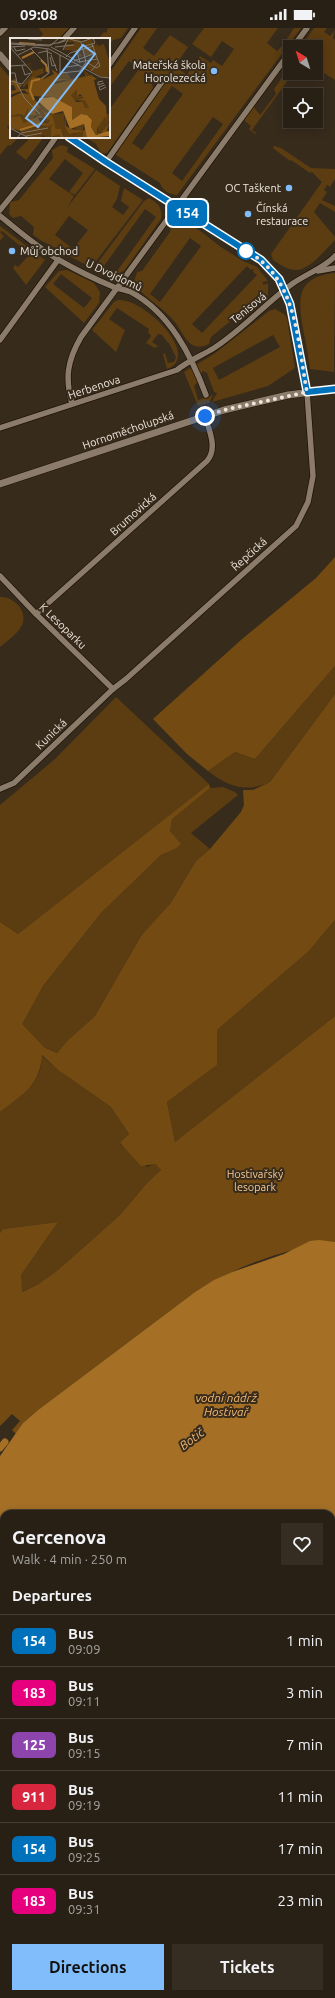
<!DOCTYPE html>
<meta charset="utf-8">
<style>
body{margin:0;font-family:Ubuntu,sans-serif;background:#352d22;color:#f1f3f6;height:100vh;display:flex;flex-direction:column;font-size:15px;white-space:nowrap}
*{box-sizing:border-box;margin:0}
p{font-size:13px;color:#a5a3a0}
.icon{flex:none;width:22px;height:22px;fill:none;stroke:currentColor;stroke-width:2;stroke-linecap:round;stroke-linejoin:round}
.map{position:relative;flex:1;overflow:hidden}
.panel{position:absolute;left:0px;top:1482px;width:335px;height:488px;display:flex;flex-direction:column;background:#292015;border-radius:12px 12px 0 0;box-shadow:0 2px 10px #0003,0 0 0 1px #453e34}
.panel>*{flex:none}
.badge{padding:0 8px;border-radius:6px;font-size:14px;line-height:26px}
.needle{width:26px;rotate:322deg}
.buttons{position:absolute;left:283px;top:12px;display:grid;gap:8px}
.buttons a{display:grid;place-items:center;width:40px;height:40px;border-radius:0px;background:#292015;box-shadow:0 2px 10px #0003,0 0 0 1px #453e34;font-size:20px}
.you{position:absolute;width:20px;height:20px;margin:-10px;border:3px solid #fff;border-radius:50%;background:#1a73e8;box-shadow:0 0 0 6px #1a73e833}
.map>.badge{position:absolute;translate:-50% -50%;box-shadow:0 0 0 2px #fff}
h2{padding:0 12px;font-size:15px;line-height:36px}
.round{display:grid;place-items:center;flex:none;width:42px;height:42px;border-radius:0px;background:#352d22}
.headline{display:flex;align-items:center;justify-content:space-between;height:68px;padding:0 12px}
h1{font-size:19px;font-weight:700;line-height:30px}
.button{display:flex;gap:8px;margin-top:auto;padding:8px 12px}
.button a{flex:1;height:46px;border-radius:0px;background:#81bdfa;color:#111;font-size:16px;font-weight:700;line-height:46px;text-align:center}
.button a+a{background:#352d22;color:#f1f3f6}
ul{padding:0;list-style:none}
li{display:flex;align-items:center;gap:12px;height:52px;padding:0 12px;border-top:1px solid #453e34}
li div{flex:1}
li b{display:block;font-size:15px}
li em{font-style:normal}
li .badge{min-width:44px;font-weight:700;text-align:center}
.status{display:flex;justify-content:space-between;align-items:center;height:28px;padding:0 20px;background:#292015;direction:ltr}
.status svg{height:11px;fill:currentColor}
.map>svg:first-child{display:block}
</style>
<div class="status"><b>09:08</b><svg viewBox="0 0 49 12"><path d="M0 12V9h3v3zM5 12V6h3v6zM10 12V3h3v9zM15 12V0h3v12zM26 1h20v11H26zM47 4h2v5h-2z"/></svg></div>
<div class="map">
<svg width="335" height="1970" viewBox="0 0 335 1970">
<rect width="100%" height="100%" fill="#372b1c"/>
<!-- green -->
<g fill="#5c3c11" fill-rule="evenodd">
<polygon points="40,0 69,0 58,11 38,11 43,6 39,1"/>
<polygon points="108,0 128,0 121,10 113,12 109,17 109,11 98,11 104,4 106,5"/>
<path d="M141,0H157L143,20L154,28L170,7L188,19L175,38L187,47L200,28L211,35L213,32L222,38L234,21L222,13L211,29L192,16L204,0H278L267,15L277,23L283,17L294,0H301L177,167C168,166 163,163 160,155L116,127L120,118L166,53L162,49H153L151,52L153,60L107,125H101L96,116L87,110L80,111L77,110L109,109V82L139,41L129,33L109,60V46ZM172,58L183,66L142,122L132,115ZM213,89L223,96L182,153L172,145Z"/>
<polygon points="314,0 327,0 324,4 330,8 335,2 333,10 335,12 335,52 316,40 316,19 301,19"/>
<polygon points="0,38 11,51 11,96 7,99 11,104 11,109 17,111 10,118 8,117 0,127"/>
<polygon points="290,38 290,45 293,45 252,102 256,105 255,106 249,101 251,98 245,93 245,89 253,78 260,87 276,66 274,61"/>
<polygon points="31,109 44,109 26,132 16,124"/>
<path d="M61,117L68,119L67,124L95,141L75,167L69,164L83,145L65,131L49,151L74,168L67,180L96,142L120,158L117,171L112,179L123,187L129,179L121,173L124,160L143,172L96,233L92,230L88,238L42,213L33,207L34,199L21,188L13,190L9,186L10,174L19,172L53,130L52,122ZM69,188L88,202L73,221L55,207Z"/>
<path d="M274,118L281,120L311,140L335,141V151L330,159L327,157L324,162L327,164L322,172L335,178V184L320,175L314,184L335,209V212C326,221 310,242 296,242C288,242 279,236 273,232L271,226L322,154L312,144L310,145L291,132L290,133L273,120Z"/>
<path d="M149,170C158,175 163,180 161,191L124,243L113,248L93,241L144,173ZM145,181L156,189L115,246L104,238Z"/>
<path d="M184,193L199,202L221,219L243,233L257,239L268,253L263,254V257L268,255V267L263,274V272H261L260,274L255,273L211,309L209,316C202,319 197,320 191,316C184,311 180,300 174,293C163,279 141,268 134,254L137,244L142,243L170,204L171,198L172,199L175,195ZM190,210L201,218L160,274L150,266ZM247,238L251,242L254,241L253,244L257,247L202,305L192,296Z"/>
<polygon points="0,198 45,232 26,257 13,240 15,237 18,239 30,226 2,203 0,204 4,208 0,213"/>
<path d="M67,242L94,255L100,264L99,275L84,295L45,259L59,243ZM61,246L92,270L84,280L53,256Z"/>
<path d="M334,245L335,246L334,344L310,341C308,328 306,314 303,301C298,270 296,250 334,245Z"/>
<path d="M118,272C143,269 203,328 167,341L163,326L165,325L168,335L174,334L176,329L169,315H168L162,307L158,306L152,314L158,318L155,320L146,315L151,308L148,304L149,301L117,280L109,291L125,302L116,324L92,302L114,274Z"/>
<path d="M275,281L284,286L287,290L295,340L268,358L212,374L217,365L214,364L207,345L203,343L201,346L202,350L194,358L198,372L213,367L209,375L198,378L184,344L214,326L269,283ZM273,307L280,319L219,352L213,340Z"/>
<path d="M0,569C14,568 30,585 21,599C16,607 7,613 0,619Z"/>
<path d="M335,638V666L270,754C247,765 228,759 208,743L235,724L255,731Z"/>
<polygon points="116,669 209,756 18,906 0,894 0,777 55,731"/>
<polygon points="223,759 235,764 238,767 191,805 210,821 196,833 164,886 141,908 95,988 68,1012 57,1025 45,1020 21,996 43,958 101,885 161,827 175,821 180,816 170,803 172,790 210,760"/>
<polygon points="335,892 335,988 175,1114 167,1074 217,1037 217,1002 308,924"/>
<path d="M41,1027L58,1042L111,1079L129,1106L120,1116L147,1139L156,1135L161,1142L147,1155L120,1187L58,1242L37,1257L21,1264V1247L58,1194L3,1201L0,1205V1084C20,1068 44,1055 41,1027Z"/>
<polygon points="331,1517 335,1517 335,1647 331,1651"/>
<polygon points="331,1822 335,1827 335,1859 331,1858"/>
<polygon points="4,1893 4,1966 130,1966 129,1970 114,1967 104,1970 0,1970 0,1894"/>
</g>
<!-- forest -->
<g fill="#734b12">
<polygon points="335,529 335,638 255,731 235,724 208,743 187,726 153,691 241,612 316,550"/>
<path d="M335,666V892L308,924L217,1002V1037L167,1074L175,1114L335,988V1214C287,1220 236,1238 195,1264L38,1382L23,1395L16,1406L12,1402L20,1393L12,1386L0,1398V1205L3,1201L58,1194L21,1247L22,1264L37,1257L58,1242L120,1187L147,1155L161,1142L156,1136L141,1138L120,1115L129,1106L111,1079L58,1042L42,1027C40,1058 23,1066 0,1084V894L18,906L209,756L210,760L172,791L170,803L181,816L175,821L161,827L101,885L43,958L22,996L45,1020L57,1025L68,1012L95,988L141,908L170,876L196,833L210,821L241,784L244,777L243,762H253L270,754Z"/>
<polygon points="0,1548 4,1549 4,1694 0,1692"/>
<polygon points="335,1647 335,1682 332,1681 331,1651"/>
<polygon points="0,1761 4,1763 4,1848 0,1844"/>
<polygon points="4,1859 4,1893 0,1894 0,1881 4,1878 0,1875 0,1864"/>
<polygon points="331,1893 335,1894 335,1952 331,1957"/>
<polygon points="130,1966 269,1966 268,1970 129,1970"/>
<polygon points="273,1966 323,1966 320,1970 279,1970"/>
</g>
<!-- water -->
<g fill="#a56f26">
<polygon points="319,1212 335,1214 335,1517 331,1517 331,1486 4,1486 4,1524 0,1518 0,1428 23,1395 38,1382 195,1264 214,1252 232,1244 284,1226 310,1213"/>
<polygon points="331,1715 335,1715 335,1827 331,1822"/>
</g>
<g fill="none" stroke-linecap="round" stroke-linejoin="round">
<!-- stream -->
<polyline stroke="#a56f26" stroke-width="2" points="287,1970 290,1966"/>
<!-- canal -->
<polyline stroke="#a56f26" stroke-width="7" points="0,1420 5,1414"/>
<!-- minor casing -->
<g stroke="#1f1305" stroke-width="7">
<g id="minor">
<polyline points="0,5 5,0"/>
<polyline points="64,11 74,0"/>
<polyline points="293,19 307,0"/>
<polyline points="109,37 135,0"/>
<polyline points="106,134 164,51"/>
<polyline points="0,182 32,143 56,109"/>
<path d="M0,188C19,203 38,220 59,232C76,242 97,252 116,260C121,261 126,262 131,264C170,285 191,327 206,367"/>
<polyline points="318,243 335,240"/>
<polyline points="0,312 58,232"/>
<path d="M72,376C65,350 67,333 81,309L290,24"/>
<path d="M0,400L177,342C188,333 201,328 214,320C242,302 265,276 292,256C306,246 324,240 335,228"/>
<polyline points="0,548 36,586 113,661"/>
<path d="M36,586L207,433C218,420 209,402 205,388"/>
<polyline points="0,761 14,755 113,661 126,651 296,498 308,474 313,448 307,364"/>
</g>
</g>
<!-- tertiary casing -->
<g stroke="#1f1305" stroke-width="8">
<g id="tertiary">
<polyline points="0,27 11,40"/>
<polyline points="69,109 106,134 261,232 279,251 290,276 307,364"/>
<polyline points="0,456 224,382 288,367 335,361"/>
</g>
</g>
<!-- minor -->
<use href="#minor" stroke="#8a7b6a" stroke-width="5.5"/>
<!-- tertiary -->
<use href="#tertiary" stroke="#8a7b6a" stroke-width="7"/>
</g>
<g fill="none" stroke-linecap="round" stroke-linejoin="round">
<!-- line casing -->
<g stroke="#fff" stroke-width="9">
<polyline id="line" points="69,109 106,134 261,232 279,251 290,276 307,364 335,361"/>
</g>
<!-- line -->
<use href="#line" stroke="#0072bc" stroke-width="6"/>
<!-- walk -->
<path stroke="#eee5dc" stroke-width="4" stroke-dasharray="0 7.2" d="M205,388L224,382L307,364C297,313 298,250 246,223"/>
</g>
<!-- markers -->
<g fill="#81bdfa" stroke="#372b1c" stroke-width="1.5">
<circle cx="214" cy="43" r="4"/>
<circle cx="289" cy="160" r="4"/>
<circle cx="248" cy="186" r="4"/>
<circle cx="12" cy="223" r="4"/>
</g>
<circle fill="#fff" stroke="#0072bc" stroke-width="2" cx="246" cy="223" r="8"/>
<g text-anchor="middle" stroke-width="4" stroke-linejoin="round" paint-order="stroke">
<!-- poi labels -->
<g font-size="11" fill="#eee5dc" stroke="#372b1c" text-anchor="end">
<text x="206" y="41">Mateřská škola<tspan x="206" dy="13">Horolezecká</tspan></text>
<text x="281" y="164">OC Taškent</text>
<text x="256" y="184" text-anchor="start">Čínská<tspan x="256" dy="13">restaurace</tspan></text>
<text x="20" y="227" text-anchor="start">Můj obchod</text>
</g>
<!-- street labels -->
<g font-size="11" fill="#eee5dc" stroke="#372b1c">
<text transform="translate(114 247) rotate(25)" y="4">U Dvojdomů</text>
<text transform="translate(248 280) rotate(-39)" y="4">Tenisová</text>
<text transform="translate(94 359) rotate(-18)" y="4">Herbenova</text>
<text transform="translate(128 402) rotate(-19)" y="4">Hornoměcholupská</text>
<text transform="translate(133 486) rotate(-42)" y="4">Brumovická</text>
<text transform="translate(249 526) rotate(-42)" y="4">Řepčická</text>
<text transform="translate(63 598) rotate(44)" y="4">K Lesoparku</text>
<text transform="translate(51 706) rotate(-44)" y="4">Kunická</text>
</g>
<!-- park labels -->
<g font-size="11" fill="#f6c995" stroke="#372b1c">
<text x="255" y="1150">Hostivařský<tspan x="255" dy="13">lesopark</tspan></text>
</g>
<!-- water labels -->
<g font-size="12" font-style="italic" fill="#f4b972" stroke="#372b1c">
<text x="226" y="1374">vodní nádrž<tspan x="226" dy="14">Hostivař</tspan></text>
<text transform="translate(192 1411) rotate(-37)" y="4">Botič</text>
</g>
</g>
<!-- overview -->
<g transform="translate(10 10)">
<rect width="100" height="100" fill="#372b1c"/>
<path d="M57,0H70L71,3L83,0L75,3L83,1L82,3L86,8V5L88,8L94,6L100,25L98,40L89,38L74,28L77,25L83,29L79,25L88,22L90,26L85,9L88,21L87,20V22L80,24L79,22L77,24L79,19L82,23L85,22L83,17L74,18L73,3H66L71,4L72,12H68L73,18L70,19L68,13V17H66V13L54,12L56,6H64V4H56L57,1L63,3ZM21,25V26L18,27L21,29L23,33L33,30L34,35L23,40L13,50V46L22,37V31L17,26ZM74,32L80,37L45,46L46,54L31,51L32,49L56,42L47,41L49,35H58L61,41L75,38ZM59,49L67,51L68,58H73L74,60L67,62H74L75,59L79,70H75L73,64L64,62L60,57L63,53H47ZM29,64L42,76L54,75L55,89L63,96L70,94L64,90L74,86L72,100H54L52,93L46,91L44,85L45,91L50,93V100L42,98L38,100V97L37,100L32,97L33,100L31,98V100L14,98L10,92L35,87L36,80L25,78L22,83L14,85L10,78L3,80L0,78L10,76L13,78L17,68L18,77H27L25,74L31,69ZM96,76H100L99,84L94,93L88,95L87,87L95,79L97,81Z" fill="#5c3c11"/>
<path d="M27,18L37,28L39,35L32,42L44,36L41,31L49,36L47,41H58L45,44V46L81,37L87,41L84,42L85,47L89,61L96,68L97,82L95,79L87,90V95H91L100,84L96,95L86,96L81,89L82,82L77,77L71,76L62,82V69L43,59L22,58L31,69L25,74L27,77H17L18,70L14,78L10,76L0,78V60L10,55L19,56L14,52L0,57V53L6,52L4,47H0V44L5,46L1,43L5,41L8,46L12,47L9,51H18V45L23,39L31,40L38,35L35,33L36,28ZM67,51V59L70,56L74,60L67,62H75L79,70H75L73,64H66L61,57ZM31,71L37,75L36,77H42L46,91H51L54,100H51L49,96L41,99V89L43,86L38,88L26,87L11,93L0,90V79L10,78L14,85L31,77L33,80H28L31,85H34L36,81L35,85L38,86L41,80L37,83V79ZM55,76L56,88L61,91L74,93L76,88L77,100H72L73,94L59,96L55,89Z" fill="#734b12" fill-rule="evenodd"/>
<path d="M43,59L62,69V82L71,76L77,77L82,82L81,89L86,97L98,93L100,94V98L77,100L74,86L60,91L53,73L42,76L29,64V60Z" fill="#a56f26"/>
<path fill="none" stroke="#a56f26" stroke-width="2" d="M9,5L25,6M12,20L24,14M31,22L36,27L38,34M24,62L20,53L22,43L30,41M10,92L30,86"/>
<path fill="none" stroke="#807569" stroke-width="1" d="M56,0L71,4L83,0M18,1L32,2M0,5L39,7L46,5H48L55,3L56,1L48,5M0,6L40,8L49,0M0,9L15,8M0,9L22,34L12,46L0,43M4,9L6,13L15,11M41,9L69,24L88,21M45,9L64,7M72,9L85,5L83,0M20,10L37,27M53,12L58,1M67,13L70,25M28,15L36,13L42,16M8,17L24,9L39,11L90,39L100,40M41,17L47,33M50,17V35L70,33L76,24L71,4M40,19L42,28L46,27M56,19L60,15L84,8M64,23L86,15M78,25L86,30L90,28L82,6M0,28L16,27M12,28L15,37L20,35M57,29L69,27M81,33L89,24M0,35H5L7,45M31,41L39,35L37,11M93,43L88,44V47L94,45M7,46L15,61L30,76M95,47L89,49L90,52L96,49M0,90L19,100M16,98L32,95M7,100L11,95L38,90"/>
<path fill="#81bdfa" fill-opacity="0.15" stroke="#81bdfa" stroke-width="2" d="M73,7L85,16L28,89L16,80Z"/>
<rect width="100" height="100" fill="none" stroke="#eee5dc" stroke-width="2"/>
</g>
</svg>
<div class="buttons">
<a><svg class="needle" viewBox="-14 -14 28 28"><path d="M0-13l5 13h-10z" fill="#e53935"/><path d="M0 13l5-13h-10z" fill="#a5a3a0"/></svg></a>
<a><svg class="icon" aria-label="locate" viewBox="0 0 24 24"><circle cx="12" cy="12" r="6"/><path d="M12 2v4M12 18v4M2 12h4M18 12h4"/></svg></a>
</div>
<div class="you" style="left:205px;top:388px"></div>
<b class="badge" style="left:187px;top:185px;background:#0072bc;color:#fff">154</b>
<section class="panel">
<div class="headline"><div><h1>Gercenova</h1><p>Walk · 4 min · 250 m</p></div><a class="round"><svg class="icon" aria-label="heart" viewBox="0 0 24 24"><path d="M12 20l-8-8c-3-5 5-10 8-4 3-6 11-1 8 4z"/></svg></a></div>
<h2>Departures</h2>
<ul>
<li><span class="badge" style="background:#0072bc;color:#fff">154</span><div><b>Bus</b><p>09:09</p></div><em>1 min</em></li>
<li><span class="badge" style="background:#e6007e;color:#fff">183</span><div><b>Bus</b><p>09:11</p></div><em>3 min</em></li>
<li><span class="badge" style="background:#8e44ad;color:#fff">125</span><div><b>Bus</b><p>09:15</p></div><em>7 min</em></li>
<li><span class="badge" style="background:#d7263d;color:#fff">911</span><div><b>Bus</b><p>09:19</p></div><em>11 min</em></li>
<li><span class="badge" style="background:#0072bc;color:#fff">154</span><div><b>Bus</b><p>09:25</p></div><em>17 min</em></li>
<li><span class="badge" style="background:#e6007e;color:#fff">183</span><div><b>Bus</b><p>09:31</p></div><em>23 min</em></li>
</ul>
<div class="button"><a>Directions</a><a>Tickets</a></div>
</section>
</div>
